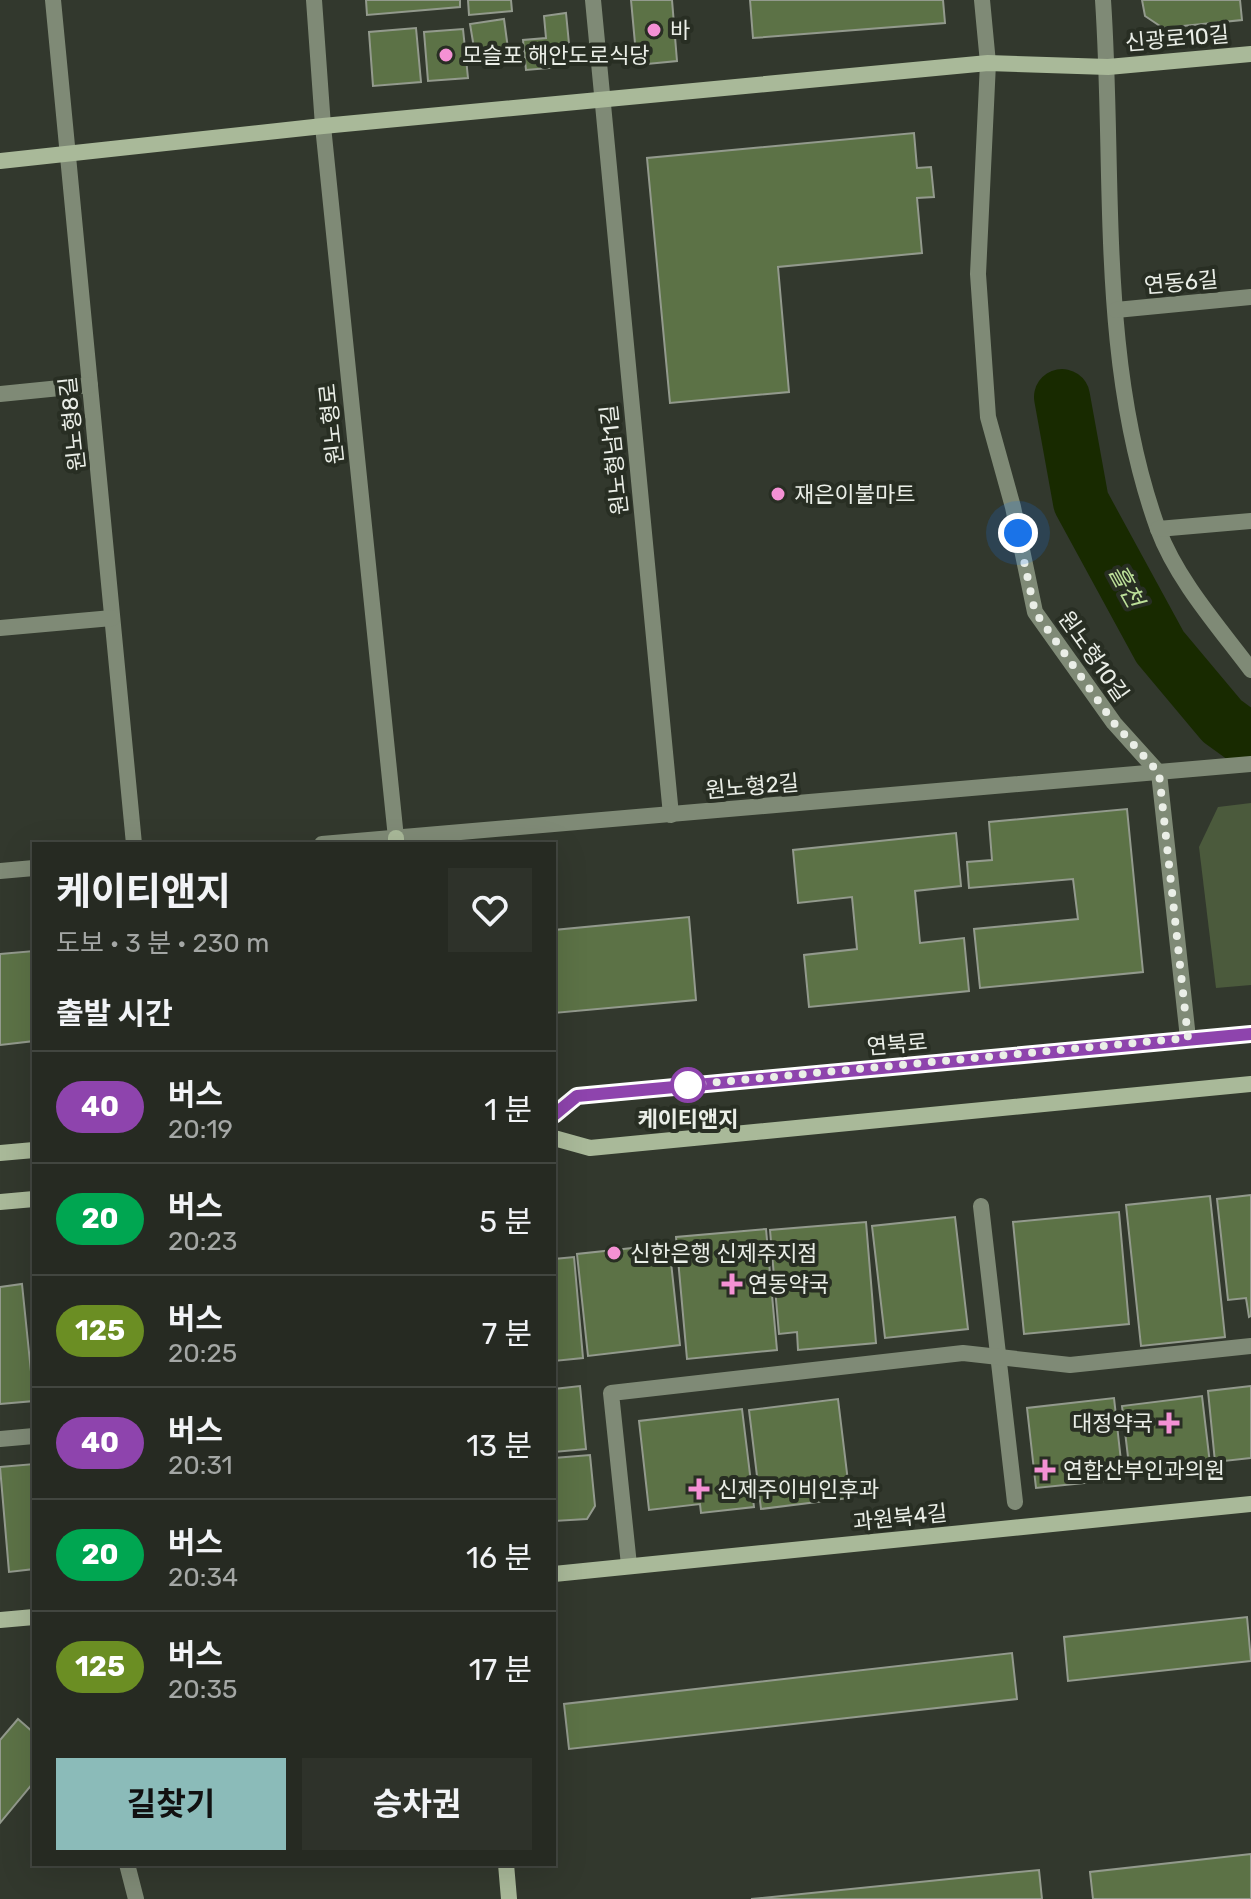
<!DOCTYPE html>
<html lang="ko">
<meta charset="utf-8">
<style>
body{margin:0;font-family:Rubik,"Noto Sans KR",sans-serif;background:#2e322a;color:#f1f3f6;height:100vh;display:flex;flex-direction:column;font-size:30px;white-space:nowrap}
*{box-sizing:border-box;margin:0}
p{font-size:26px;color:#a4a7a5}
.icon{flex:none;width:44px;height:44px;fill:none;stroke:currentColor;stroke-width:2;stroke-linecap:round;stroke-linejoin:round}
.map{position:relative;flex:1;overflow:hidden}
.drawer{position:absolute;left:32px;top:842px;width:524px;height:1024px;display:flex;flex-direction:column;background:#262a22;border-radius:0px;box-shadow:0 8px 32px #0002,0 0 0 2px #424640}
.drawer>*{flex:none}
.badge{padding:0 16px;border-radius:26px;font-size:28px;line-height:52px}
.you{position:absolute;width:40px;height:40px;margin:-20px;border:6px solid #fff;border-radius:50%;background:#1a73e8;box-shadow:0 0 0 12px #1a73e833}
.map>.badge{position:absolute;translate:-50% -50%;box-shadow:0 0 0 4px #fff}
h2{padding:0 24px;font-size:30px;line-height:72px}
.round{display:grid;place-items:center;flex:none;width:84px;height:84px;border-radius:0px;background:#2e322a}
.headline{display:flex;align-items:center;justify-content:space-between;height:136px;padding:0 24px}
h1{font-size:38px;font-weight:700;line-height:60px}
.action{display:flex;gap:16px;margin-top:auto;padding:16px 24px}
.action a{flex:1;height:92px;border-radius:0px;background:#8bbbb9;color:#111;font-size:32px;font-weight:700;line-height:92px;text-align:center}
.action a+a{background:#2e322a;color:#f1f3f6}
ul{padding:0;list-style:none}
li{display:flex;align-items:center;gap:24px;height:112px;padding:0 24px;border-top:2px solid #424640}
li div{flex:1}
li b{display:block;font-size:30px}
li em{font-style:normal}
li .badge{min-width:88px;font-weight:700;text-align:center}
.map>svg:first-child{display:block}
</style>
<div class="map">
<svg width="1251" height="1899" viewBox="0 0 1251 1899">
<rect width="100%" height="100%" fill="#32382d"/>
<!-- green -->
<polygon fill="#4b5a3c" points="1251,803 1251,985 1216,988 1199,847 1218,807"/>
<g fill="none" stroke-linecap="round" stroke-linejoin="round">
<!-- river -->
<polyline stroke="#182a00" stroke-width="56" points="1062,397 1081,502 1160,647 1222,721 1251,742"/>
</g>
<!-- building -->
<g fill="#5c7246" stroke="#939a8d" stroke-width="2">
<polygon points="366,0 460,0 460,7 367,15"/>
<polygon points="468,0 511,0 512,11 469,15"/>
<polygon points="631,0 672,0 677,61 637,65"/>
<polygon points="750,0 943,0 945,23 753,38"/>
<polygon points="1142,0 1240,0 1242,20 1163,28 1145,16"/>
<polygon points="566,13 570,54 561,67 526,70 523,40 546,38 544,16"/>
<polygon points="504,19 509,56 476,60 470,24"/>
<polygon points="416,28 421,82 373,86 369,32"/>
<polygon points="463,29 468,78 428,81 424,32"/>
<polygon points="914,133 917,168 931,167 934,197 917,198 922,253 778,267 789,392 670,403 647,158"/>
<polygon points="1127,809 1143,972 980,988 974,929 1078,919 1073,879 969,888 967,862 992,860 989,822"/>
<polygon points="956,833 961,886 915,891 920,943 964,938 969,991 809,1007 804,955 857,949 852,897 798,903 793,850"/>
<polygon points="689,917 696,1000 554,1013 554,930"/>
<polygon points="34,951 34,1041 0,1045 0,954"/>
<polygon points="1251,1195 1251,1316 1249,1317 1246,1298 1228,1300 1217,1199"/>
<polygon points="1210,1196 1225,1337 1141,1346 1126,1205"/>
<polygon points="1119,1212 1129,1324 1024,1334 1013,1222"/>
<polygon points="955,1217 968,1329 885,1338 872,1226"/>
<polygon points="866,1222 876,1343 798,1350 797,1332 779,1334 770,1230"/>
<polygon points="766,1229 777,1350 687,1359 676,1237"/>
<polygon points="669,1244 680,1345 588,1356 577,1254"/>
<polygon points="574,1257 583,1358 554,1361 554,1259"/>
<polygon points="22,1284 34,1401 0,1404 0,1287"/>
<polygon points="580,1386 586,1449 554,1452 554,1389"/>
<polygon points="1251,1386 1251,1458 1215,1462 1208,1391"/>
<polygon points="1202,1396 1210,1464 1130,1474 1122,1406"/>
<polygon points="1114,1398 1123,1479 1036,1488 1027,1408"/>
<polygon points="838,1399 850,1498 761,1509 749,1410"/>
<polygon points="742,1409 754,1507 701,1513 700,1504 649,1510 639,1421"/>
<polygon points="590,1455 595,1506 587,1519 554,1521 554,1458"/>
<polygon points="34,1464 34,1569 9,1572 0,1467"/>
<polygon points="1247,1617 1251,1661 1068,1681 1064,1637"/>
<polygon points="1012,1653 1017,1699 569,1749 564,1704"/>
<polygon points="18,1719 34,1733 34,1782 0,1823 0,1740"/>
<polygon points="1251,1854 1251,1899 1093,1899 1090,1872"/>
<polygon points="1039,1870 1042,1899 751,1899"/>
</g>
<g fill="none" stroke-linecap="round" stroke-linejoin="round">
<!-- lane -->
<polyline stroke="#7f8a76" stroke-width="16" points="127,1864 136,1899"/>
<!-- street -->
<g stroke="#7f8a76" stroke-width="16">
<polyline points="53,0 134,844"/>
<polyline points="314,0 323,126 396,838"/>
<polyline points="593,0 671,815"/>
<polyline points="982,0 988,63 978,274 988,417 1013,507 1035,612 1114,723 1159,773 1188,1038"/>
<path d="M1103,0C1115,175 1097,361 1158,529C1177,580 1218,626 1251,670"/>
<polyline points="1116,310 1251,297"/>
<polyline points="0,394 90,385"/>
<polyline points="1158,529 1251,521"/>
<polyline points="0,628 112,618"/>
<polyline points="322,844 1251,764"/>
<polyline points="0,871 34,868"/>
<polyline points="981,1206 1015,1502"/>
<polyline points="0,1439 34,1436"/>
<polyline points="629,1565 611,1393 963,1353 1070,1365 1251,1346"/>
</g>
<!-- secondary -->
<g stroke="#a9b999" stroke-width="16">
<polyline points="0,161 323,126 988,63 1108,67 1251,54"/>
<polyline points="396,838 396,844"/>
<polyline points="554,1115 577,1096 1251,1034"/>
<polyline points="554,1138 590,1148 1251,1084"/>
<polyline points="0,1153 34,1150"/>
<polyline points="0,1202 34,1199"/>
<polyline points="554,1574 1251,1504"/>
<polyline points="0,1620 34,1617"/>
<polyline points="506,1864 509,1899"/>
</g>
</g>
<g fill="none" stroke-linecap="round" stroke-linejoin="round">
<!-- line casing -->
<g stroke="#fff" stroke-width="18">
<polyline id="line" points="554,1115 577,1096 1251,1034"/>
</g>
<!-- line -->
<use href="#line" stroke="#8e44ad" stroke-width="12"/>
<!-- walk -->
<polyline stroke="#eaeee7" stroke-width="8" stroke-dasharray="0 14.4" points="688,1085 1188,1038 1159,773 1114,723 1035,612 1018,533"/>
</g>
<!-- markers -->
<g fill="#f491d4" stroke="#282e23" stroke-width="3">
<circle cx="654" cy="30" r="8"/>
<circle cx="446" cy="55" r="8"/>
<circle cx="778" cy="494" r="8"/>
<circle cx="614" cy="1253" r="8"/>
<path d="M728 1272h8v8h8v8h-8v8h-8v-8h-8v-8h8z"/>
<path d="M1165 1411h8v8h8v8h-8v8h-8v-8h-8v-8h8z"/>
<path d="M1041 1458h8v8h8v8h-8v8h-8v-8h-8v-8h8z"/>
<path d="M695 1477h8v8h8v8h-8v8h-8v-8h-8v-8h8z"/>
</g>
<circle fill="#fff" stroke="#8e44ad" stroke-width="4" cx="688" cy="1085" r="16"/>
<g text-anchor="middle" stroke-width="8" stroke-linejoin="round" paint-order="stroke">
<!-- poi labels -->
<g font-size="22" fill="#eaeee7" stroke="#282e23" text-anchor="start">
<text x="670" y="38">바</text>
<text x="462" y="63">모슬포 해안도로식당</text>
<text x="794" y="502">재은이불마트</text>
<text x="630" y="1261">신한은행 신제주지점</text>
<text x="748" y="1292">연동약국</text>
<text x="1153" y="1431" text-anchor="end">대정약국</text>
<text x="1063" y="1478">연합산부인과의원</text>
<text x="717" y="1497">신제주이비인후과</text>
</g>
<!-- street labels -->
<g font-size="22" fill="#eaeee7" stroke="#282e23">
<text transform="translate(1177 38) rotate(-5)" y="8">신광로10길</text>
<text transform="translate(1181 282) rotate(-5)" y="8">연동6길</text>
<text transform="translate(72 424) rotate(-96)" y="8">원노형8길</text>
<text transform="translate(331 424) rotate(-96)" y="8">원노형로</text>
<text transform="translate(614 460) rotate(-96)" y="8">원노형남1길</text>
<text transform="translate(1094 656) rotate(55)" y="8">원노형10길</text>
<text transform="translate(752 786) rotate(-5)" y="8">원노형2길</text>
<text transform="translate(897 1044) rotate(-5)" y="8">연북로</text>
<text transform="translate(900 1517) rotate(-6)" y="8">과원북4길</text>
</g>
<!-- stop labels -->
<g font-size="22" font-weight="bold" fill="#eaeee7" stroke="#282e23">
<text x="688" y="1127">케이티앤지</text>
</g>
<!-- water labels -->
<g font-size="24" font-style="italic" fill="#bcdf99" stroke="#282e23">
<text transform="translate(1126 586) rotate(61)" y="8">흘천</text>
</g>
</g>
</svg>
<div class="you" style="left:1018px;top:533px"></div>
<section class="drawer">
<div class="headline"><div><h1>케이티앤지</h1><p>도보 · 3 분 · 230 m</p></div><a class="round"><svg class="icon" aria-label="heart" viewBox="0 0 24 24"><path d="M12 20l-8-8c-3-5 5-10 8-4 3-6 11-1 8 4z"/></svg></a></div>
<h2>출발 시간</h2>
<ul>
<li><span class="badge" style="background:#8e44ad;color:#fff">40</span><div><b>버스</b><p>20:19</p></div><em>1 분</em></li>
<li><span class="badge" style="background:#00a651;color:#fff">20</span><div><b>버스</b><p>20:23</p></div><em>5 분</em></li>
<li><span class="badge" style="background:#6b8e23;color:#fff">125</span><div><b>버스</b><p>20:25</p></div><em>7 분</em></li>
<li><span class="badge" style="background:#8e44ad;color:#fff">40</span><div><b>버스</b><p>20:31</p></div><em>13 분</em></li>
<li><span class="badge" style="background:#00a651;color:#fff">20</span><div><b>버스</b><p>20:34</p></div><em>16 분</em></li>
<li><span class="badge" style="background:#6b8e23;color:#fff">125</span><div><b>버스</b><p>20:35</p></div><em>17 분</em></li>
</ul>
<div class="action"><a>길찾기</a><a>승차권</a></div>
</section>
</div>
